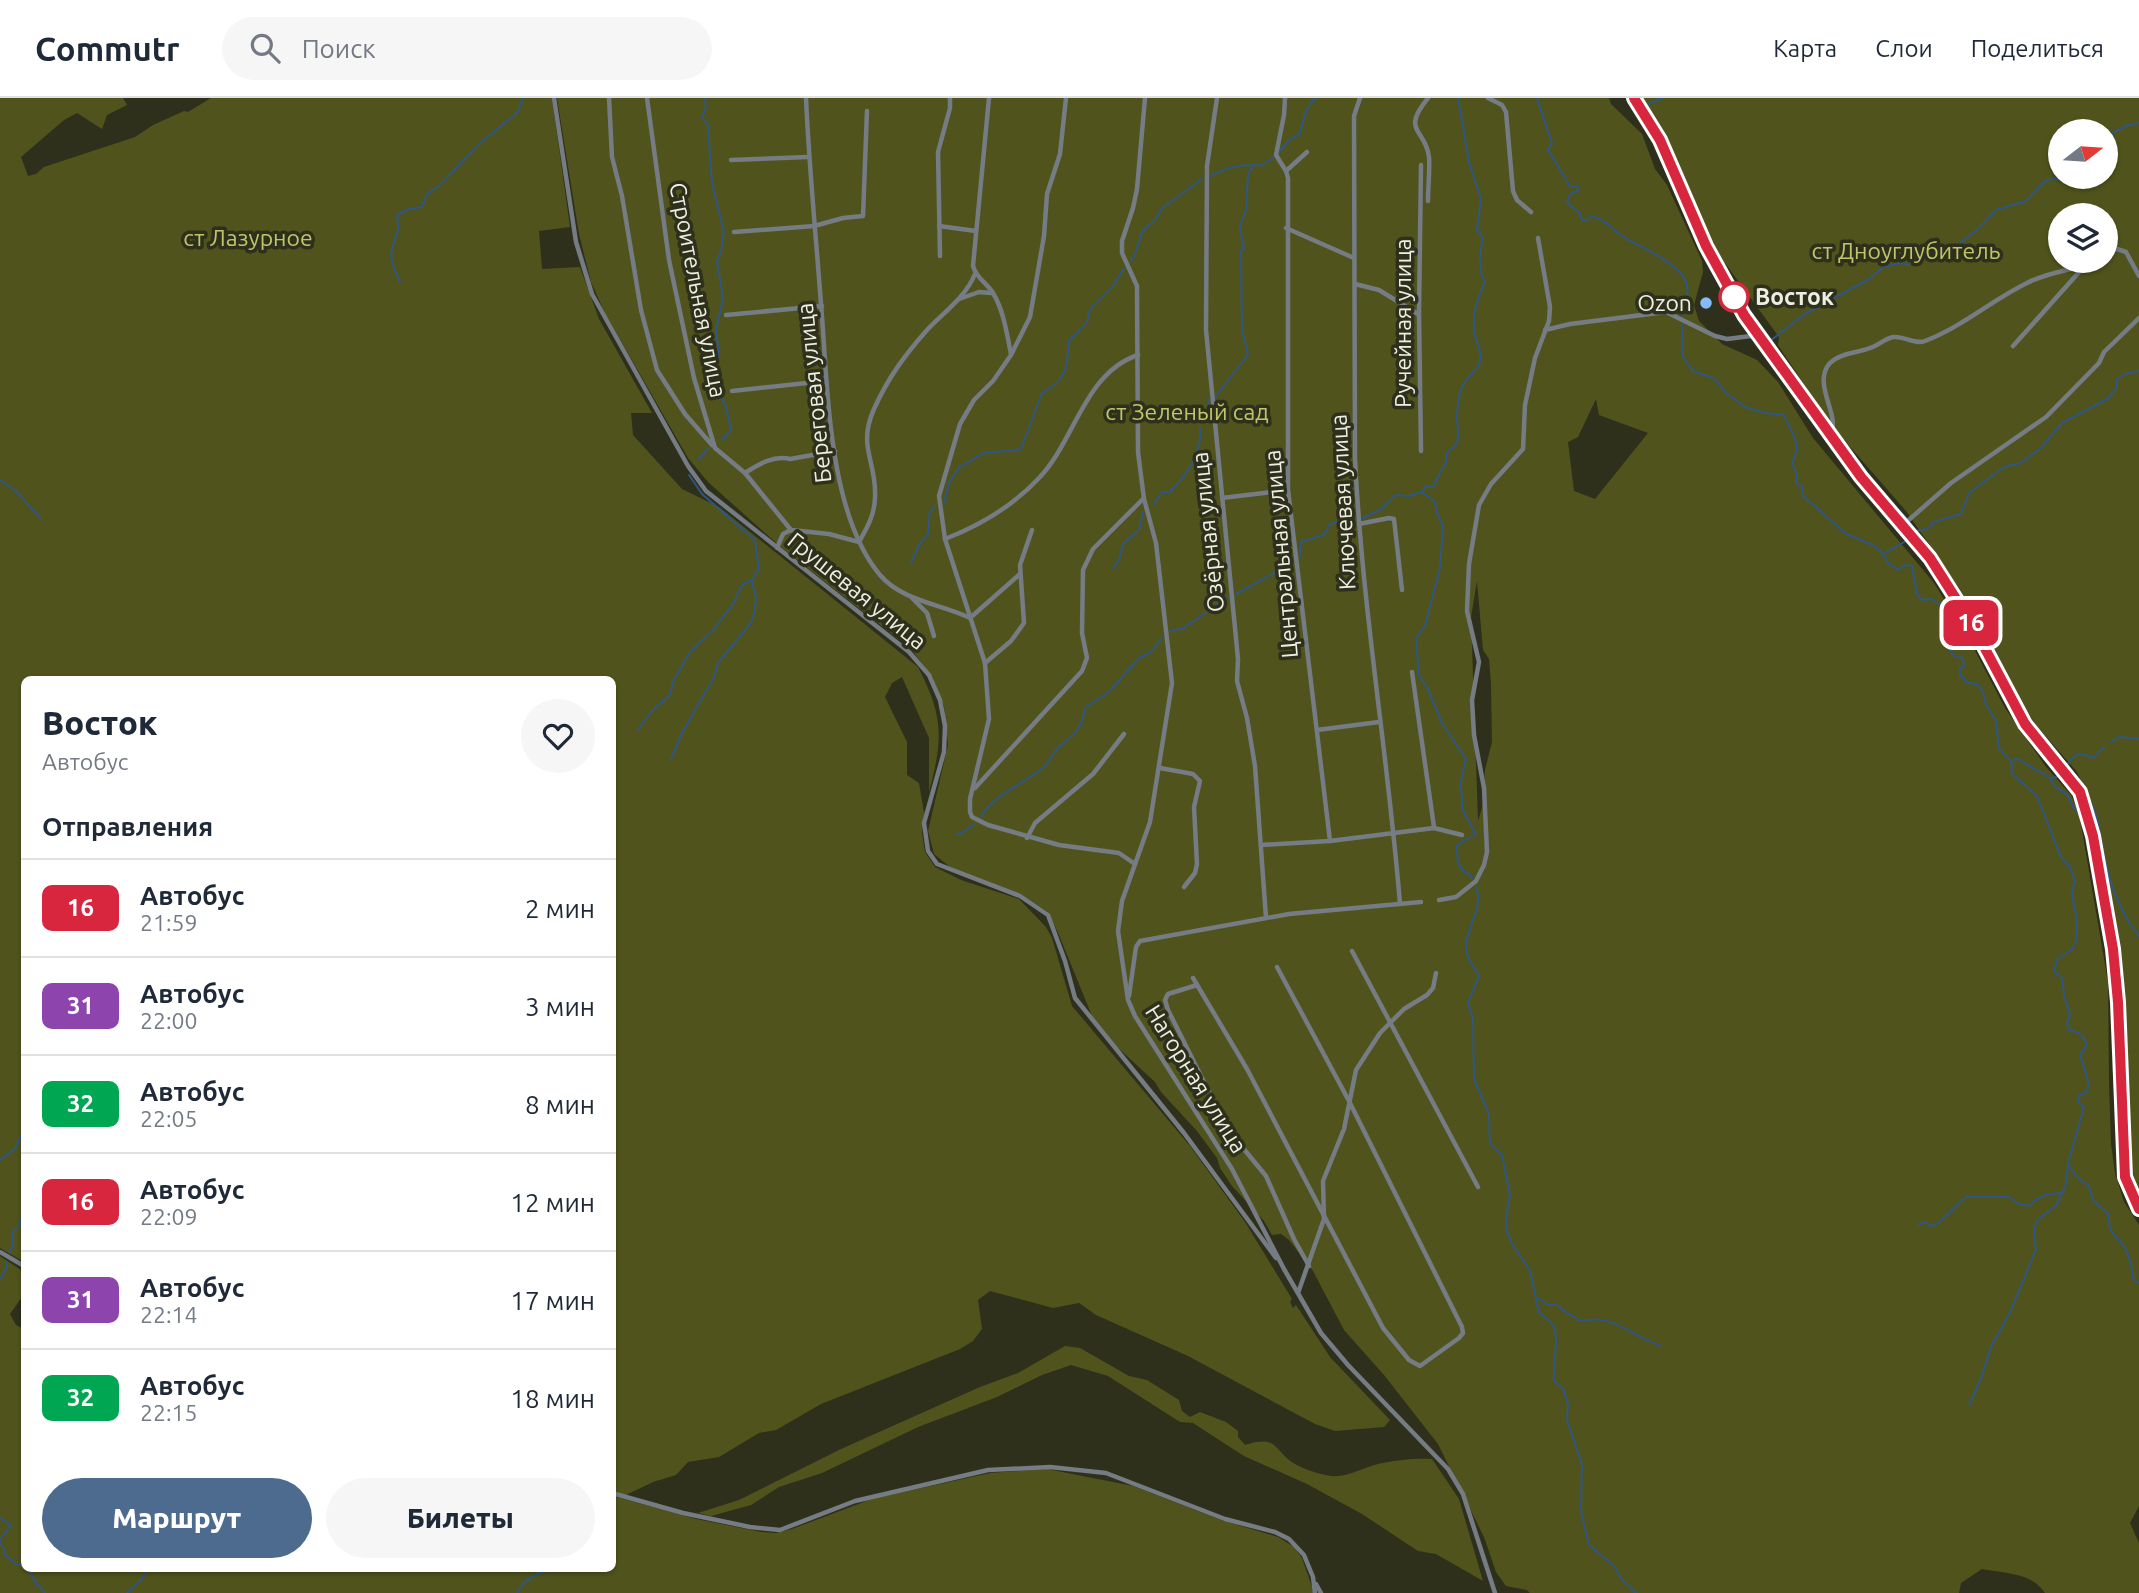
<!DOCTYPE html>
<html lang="ru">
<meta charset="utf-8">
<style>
body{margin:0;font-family:Ubuntu,sans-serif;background:#f6f6f7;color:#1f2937;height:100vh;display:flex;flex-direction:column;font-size:26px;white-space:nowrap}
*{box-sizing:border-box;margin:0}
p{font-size:23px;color:#747a83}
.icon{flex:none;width:38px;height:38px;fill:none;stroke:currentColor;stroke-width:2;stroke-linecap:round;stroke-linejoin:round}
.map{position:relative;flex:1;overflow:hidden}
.side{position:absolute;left:21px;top:578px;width:595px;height:896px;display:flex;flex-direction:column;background:#fff;border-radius:10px;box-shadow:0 2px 5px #0004}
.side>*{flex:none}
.badge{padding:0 14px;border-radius:10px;font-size:24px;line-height:46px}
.needle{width:46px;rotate:73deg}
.tools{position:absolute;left:2048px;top:21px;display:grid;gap:14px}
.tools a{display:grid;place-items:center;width:70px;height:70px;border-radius:50%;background:#fff;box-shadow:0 2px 5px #0004;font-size:35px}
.map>.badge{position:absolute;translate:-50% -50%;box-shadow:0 0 0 4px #fff}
h2{padding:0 21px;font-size:26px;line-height:63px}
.round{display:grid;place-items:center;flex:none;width:74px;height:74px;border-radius:37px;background:#f6f6f7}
.summary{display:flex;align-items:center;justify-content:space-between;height:119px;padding:0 21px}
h1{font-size:33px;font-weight:800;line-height:52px}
.primary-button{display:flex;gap:14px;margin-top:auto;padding:14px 21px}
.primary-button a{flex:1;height:80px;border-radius:42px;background:#4d6b8f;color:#fff;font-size:28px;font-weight:800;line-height:80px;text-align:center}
.primary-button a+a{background:#f6f6f7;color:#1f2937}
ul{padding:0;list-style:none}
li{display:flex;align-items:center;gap:21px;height:98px;padding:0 21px;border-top:2px solid #e0e1e3}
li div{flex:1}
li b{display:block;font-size:26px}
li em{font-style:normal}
li .badge{min-width:77px;font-weight:700;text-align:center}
header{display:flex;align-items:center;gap:42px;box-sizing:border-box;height:98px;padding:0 35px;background:#fff;border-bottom:2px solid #e0e1e3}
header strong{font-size:33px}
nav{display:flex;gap:38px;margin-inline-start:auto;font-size:24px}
.search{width:490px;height:63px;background:#f6f6f7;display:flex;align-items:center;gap:18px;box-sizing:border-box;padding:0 24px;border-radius:38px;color:#747a83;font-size:26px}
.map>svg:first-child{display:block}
</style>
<header>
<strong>Commutr</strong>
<div class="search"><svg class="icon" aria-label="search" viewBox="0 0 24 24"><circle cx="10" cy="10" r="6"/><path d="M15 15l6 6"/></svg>Поиск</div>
<nav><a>Карта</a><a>Слои</a><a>Поделиться</a></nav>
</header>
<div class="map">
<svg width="2139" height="1495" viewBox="0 0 2139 1495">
<rect width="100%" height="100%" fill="#2e301b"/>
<!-- green -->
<g fill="#50541c" fill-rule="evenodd">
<path d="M0,0H123L127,7L107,17L102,31L77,15L64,22L21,59L28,78L36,76L44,69L135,39L153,27L184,13L188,14L211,0H552L570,129L539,133L542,171L580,169L599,221L652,315H631L633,337L682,391L719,409L918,569C944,619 943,641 929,694V640L902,579L892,585L885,599L907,644V677L919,685L924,715L922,735L925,754L935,769L961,782L1019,801L1046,829L1052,840L1072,908L1190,1048L1245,1124L1292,1201L1290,1204L1293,1210L1296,1207L1330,1259L1390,1322L1384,1329L1335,1333L1315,1326L1188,1258L1096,1217L1079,1205L1053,1210L990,1193L978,1202L982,1231L973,1243L960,1251L821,1306L776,1332L759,1335L719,1359L688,1364L676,1377L653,1384L626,1397L613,1393L612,581H24V1164L0,1150Z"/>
<path d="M557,0H1609L1611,6L1642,36L1655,71L1667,87L1702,163L1703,174L1694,207L1699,223L1722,246L1757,262L1778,284L1813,340L1934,485L1971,545L2005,610L2046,669L2071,697L2079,715L2108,884L2109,987L2111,1046L2115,1075L2124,1104L2139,1127V1408L2130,1425L2139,1445V1495H2045C2031,1474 2006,1476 1982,1471L1961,1485L1959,1495H1530L1527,1492L1506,1488L1496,1474L1484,1439L1438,1346L1384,1277L1344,1232L1313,1173L1289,1142L1281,1136L1272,1137L1264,1123L1232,1088L1220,1070L1217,1060L1197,1033L1161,994L1155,984L1115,947L1092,918L1059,837L1048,814L1022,797L967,776L950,769L934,756L928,733L948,647L944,608L933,580L911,551L782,450L708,384L688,360L605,215L591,184L579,136ZM1596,301L1599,317L1648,335L1595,401L1574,393L1568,344L1578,339ZM1477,483L1483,552L1489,561L1491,585L1492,644L1485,672L1482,710L1478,723L1471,519Z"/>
<path d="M1634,0H2139V1090L2133,1078L2129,1047L2126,1005L2127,953L2121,856L2094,714L2085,691L2077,674L2036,627L2010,587L1961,493L1938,459L1906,413L1831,327L1778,247L1779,239L1703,135L1662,42ZM2060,33H2105V79H2060ZM2060,117H2105V163H2060Z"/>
<polygon points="0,1158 24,1174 24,1196 10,1216 16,1227 24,1231 24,1470 612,1470 613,1398 696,1421 761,1434 776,1435 792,1431 872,1401 990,1375 1047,1371 1133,1388 1221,1422 1278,1439 1294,1449 1302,1460 1314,1495 0,1495"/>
<path d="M1065,1248L1080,1250L1129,1278L1147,1282L1179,1302L1182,1313L1190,1319L1200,1314L1226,1324L1238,1333V1339L1245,1347C1279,1336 1273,1353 1295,1366C1304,1371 1316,1375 1326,1377C1344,1382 1361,1370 1378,1366C1396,1362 1414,1360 1432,1361L1459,1401L1483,1483L1436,1456L1418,1453L1362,1416L1307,1386L1244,1358L1193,1325L1180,1324L1108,1278L1071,1267L1042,1277L997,1299L918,1329L822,1375L779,1389L751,1407L711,1418L698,1415L739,1402L841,1351L980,1289L1018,1275Z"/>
</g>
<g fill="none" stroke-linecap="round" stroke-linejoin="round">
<!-- stream -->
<g stroke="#2f5684" stroke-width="2">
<polyline points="705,0 706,10 702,19 708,27 712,85 724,134 721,154 717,162 723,201 716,232 719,256 711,270 710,281 726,308 731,332 722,342"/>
<path d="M1458,0L1469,64L1481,101L1477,132L1483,139C1480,153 1477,172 1485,184C1477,200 1471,220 1475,237C1478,247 1482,254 1480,264C1477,275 1463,280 1460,295C1459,302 1457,310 1457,317C1456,333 1465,344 1446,355V364L1433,389L1426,388L1422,394L1435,404L1437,415L1443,427L1440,470L1425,528L1416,540L1419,578L1427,589L1442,625L1466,661L1460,688L1462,698V711L1476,736L1457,747C1457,760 1456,772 1471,777L1472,781"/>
<path d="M1537,0L1552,45L1548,52L1570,88L1578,89V93L1570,96L1567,105L1580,115L1582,122H1587L1591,118C1611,124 1611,132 1627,141C1642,149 1677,166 1685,181C1691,192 1685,206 1683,218"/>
<polyline points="1638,0 1662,37"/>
<polyline points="1644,8 1662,0"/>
<polyline points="2105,39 2126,28 2139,25"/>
<polyline points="1666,44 1712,148 1736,192 1764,235"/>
<path d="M1279,54L1289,42L1300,36C1303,24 1306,6 1317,0"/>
<path d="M1211,78C1220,73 1228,70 1239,68C1254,65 1258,72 1273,60"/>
<polyline points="1130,163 1134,159 1142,134 1157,120 1161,111 1202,81"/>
<path d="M400,184C396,175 389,161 392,151C396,135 400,136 397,117L409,111L422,109L427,96L440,87L479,46L517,15L523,0"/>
<path d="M1682,227L1683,259L1693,273L1715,281L1725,294L1745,309L1765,315L1784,317C1791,335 1803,344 1792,364L1797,377L1796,385L1803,389L1802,397L1846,436L1873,447L1881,454L1889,466L1898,472L1905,467L1912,468L1917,496L1922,502L1931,501L1946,510L1951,525L1959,533L1954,537L1957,548L1945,545L1955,559L1963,560L1964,568L1960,570V577L1967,584L1978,587L1983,594L1986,606L1996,623L1999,651C2007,660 2015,662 2011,675L2037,698L2061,759L2070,769L2075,783L2072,795L2077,824L2076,842L2072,852L2058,860L2054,873L2062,880L2064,897L2070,916L2067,926L2069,932C2080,934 2084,938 2087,948L2080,956L2089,985L2086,995L2078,998L2079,1005L2084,1009L2068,1066L2066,1087L2056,1108L2037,1122L2034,1132L2036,1152L2010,1214L1991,1249L1981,1281L1969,1307"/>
<polyline points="1769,242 1830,328"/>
<polyline points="1770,243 1805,216 1869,181 1884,169 1901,165 1909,167 1910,162 1923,161 1929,155 1954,150 1978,131 1996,112 2026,103 2044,84 2054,80 2060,82 2064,79"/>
<polyline points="1215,299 1248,257 1242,231 1241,153 1244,150 1240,129 1246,111 1248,76 1252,69"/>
<polyline points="1199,322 1209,314 1209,301"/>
<polyline points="1836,336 1869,381 1906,420"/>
<polyline points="699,361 709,350"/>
<polyline points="0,382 16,393 41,421"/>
<path d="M944,405L949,385L959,369C970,365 975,358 985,355C997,352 1009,355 1021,351L1042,295C1068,281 1067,269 1069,243L1087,224L1090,211L1114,187L1124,170"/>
<path d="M1154,406L1162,394H1170C1186,378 1203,354 1200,331"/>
<polyline points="1363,420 1380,412 1396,397 1409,398 1422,394"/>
<polyline points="1910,425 1968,508 2023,612 2048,647 2077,679"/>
<polyline points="1915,433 1928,431 1934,424 1961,416 1969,395 2004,369 2021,365 2041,350 2062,325 2107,301 2117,290 2117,281 2125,276 2139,273"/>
<polyline points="1883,456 1906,443"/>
<polyline points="1300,458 1301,444 1324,437 1330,426 1354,421"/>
<polyline points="911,465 919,447 928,436 929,417 932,411 935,408"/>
<polyline points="1113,471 1119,462 1123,446 1139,432 1143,414"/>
<polyline points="1236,496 1293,465"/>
<polyline points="1170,533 1184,530 1228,499"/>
<polyline points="638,632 652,613 670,597 673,584 690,554 713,532 733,506 742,487 752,482 759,471 755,442 702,396 689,377"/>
<polyline points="2111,644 2119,639 2139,641"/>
<polyline points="671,661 682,635 714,579 718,565 751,525 755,513 756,499 752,483"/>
<polyline points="2013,662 2018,661 2050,680 2056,690 2067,696 2074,710 2084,718"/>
<path d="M2066,668C2075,656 2078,652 2093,660L2102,651H2105"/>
<polyline points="2050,680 2057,679 2060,675"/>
<polyline points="2081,685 2095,714"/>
<path d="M2089,717L2095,715L2097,720C2105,765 2110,801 2139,838"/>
<path d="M981,719C995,695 1025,686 1045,668C1050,662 1053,655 1058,650C1074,635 1081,634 1085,610L1109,594L1138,561L1151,554L1162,540"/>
<polyline points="956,737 962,735 975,726"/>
<path d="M1476,789C1486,813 1459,835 1468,859C1471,866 1476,872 1479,878L1468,905L1473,921L1474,981L1489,1016L1490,1046L1502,1057L1510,1096L1506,1121L1507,1133L1512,1146L1530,1172L1539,1215C1545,1219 1553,1224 1555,1231C1558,1243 1553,1268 1554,1283L1563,1290L1568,1306L1567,1322L1582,1366L1581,1413L1589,1447L1614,1468L1623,1483L1636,1495"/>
<polyline points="0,1062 15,1051 24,1032"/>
<path d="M2068,1066L2077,1079L2089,1088L2093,1103L2109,1116C2108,1143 2119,1135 2127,1154C2131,1162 2132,1173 2134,1182L2139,1185"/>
<path d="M1918,1127L1926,1124L1931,1128L1936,1127L1966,1099H2009L2019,1106L2029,1108C2039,1098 2048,1095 2062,1095"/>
<polyline points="10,1155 13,1146 13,1134 20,1127 24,1108"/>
<polyline points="0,1181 7,1169 6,1164"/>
<path d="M1537,1200L1548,1207H1557C1565,1215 1572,1217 1580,1223C1604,1218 1614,1225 1635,1236C1643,1241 1652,1244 1661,1248"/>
<polyline points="0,1420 11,1427 0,1442"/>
<polyline points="0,1445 4,1450 5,1457 16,1466 24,1467"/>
<polyline points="28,1470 36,1485 45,1495"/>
<polyline points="127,1495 140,1483 149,1470"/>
<path d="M517,1495C525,1479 541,1473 558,1470"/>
</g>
<!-- minor -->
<g stroke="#757c84" stroke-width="4.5">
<polyline points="554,0 576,144 592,196 688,368 706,393 909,554 929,577 940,602 945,628 944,654 924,725 928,753 937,766 1020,798 1048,817 1065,863 1075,900 1184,1035 1276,1160"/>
<polyline points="609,0 612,59 622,98 641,212 657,272 685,316 712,347"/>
<polyline points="647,0 669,162 694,280 715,350 745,375 791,432"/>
<path d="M806,0C809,69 816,138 821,206C828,286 827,414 880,477C902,503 941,506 970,520L1020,476"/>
<path d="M989,0L973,168C976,180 987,185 993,195C1004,213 1007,237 1011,256"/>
<polyline points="1066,0 1060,56 1047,96 1044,138 1030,219 1011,257 993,283 974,302 960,326 939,398 945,441 985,565 989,621 970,701 970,714 972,719 988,727 1059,747 1119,755 1135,766"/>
<polyline points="1145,0 1137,91 1133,110 1122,143 1122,155 1137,188 1138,354 1144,401 1156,445 1172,585 1150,724 1122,803 1118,833 1128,902 1135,918 1232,1071 1284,1171 1321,1235 1348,1267 1448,1371 1463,1396 1495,1495"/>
<polyline points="1217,0 1207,68 1206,232 1238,561 1237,583 1247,620 1255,668 1266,820"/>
<polyline points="1285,0 1284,17 1276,57 1286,73 1288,80 1288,392 1330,743"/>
<path d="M1360,0L1354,18L1355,360C1362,510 1388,657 1400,806"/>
<polyline points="1488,0 1502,7 1506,14 1513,93 1517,102 1531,114"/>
<polyline points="731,62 808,59"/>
<polyline points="1286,73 1307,54"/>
<path d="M1428,103C1428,88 1430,73 1429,59C1426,31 1400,34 1428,0"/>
<polyline points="939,128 976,133"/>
<polyline points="1286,130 1354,160"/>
<polyline points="734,134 814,128 843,120 863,118 867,13"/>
<polyline points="2105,154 2114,150 2126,154 2139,178"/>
<polyline points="940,158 938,54 950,10 950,0"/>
<polyline points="1355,186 1379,192 1418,216"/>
<polyline points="959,201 979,194 991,195"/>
<polyline points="726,217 822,208"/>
<polyline points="1545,232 1570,226 1666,214 1715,238 1727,241 1759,237"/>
<polyline points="2013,248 2089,163"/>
<polyline points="732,293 826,283"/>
<path d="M1830,336C1842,319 1811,286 1830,265C1840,255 1857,255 1870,250C1878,248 1885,240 1894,239C1904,238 1915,247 1925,243C1962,229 1992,202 2027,185C2044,176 2064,173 2083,168"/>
<polyline points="1421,353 1419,216 1421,67"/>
<path d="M745,375C759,366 774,357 790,361L835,353"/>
<polyline points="1222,400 1288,392"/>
<polyline points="1359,426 1389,420 1394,421 1402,492"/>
<polyline points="1903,427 1951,385 2046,319 2099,265 2104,254 2139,220"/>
<path d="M791,432L829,436L859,444C867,430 875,416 875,399C877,364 857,349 874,311C888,280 904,258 927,232C944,214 965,200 975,176"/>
<path d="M945,441C981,427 1013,408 1039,380C1075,343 1084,275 1138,257"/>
<polyline points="777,450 783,436 791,432"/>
<polyline points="912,500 927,515 934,538"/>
<polyline points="985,565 1011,543 1024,525 1020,467 1032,432"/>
<polyline points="1412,574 1434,729"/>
<polyline points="1317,632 1379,624"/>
<polyline points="1160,670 1193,676 1200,683 1194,709 1197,766 1195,775 1184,789"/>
<polyline points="975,690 1082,573 1087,560 1082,535 1083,472 1093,451 1143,401"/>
<polyline points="1027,740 1035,725 1093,676 1124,636"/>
<polyline points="1261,747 1330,743 1434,730 1462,737"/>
<polyline points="1439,802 1456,799 1476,783 1484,767 1487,754 1484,690 1474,637 1472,602 1479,564 1467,513 1469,466 1479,407 1491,386 1523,351 1525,307 1535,260 1549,223 1550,209 1538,140"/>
<polyline points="1352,853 1478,1089"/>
<polyline points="1193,880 1247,971 1383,1230 1409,1262 1420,1268 1459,1240 1463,1235 1462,1229 1349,1003 1277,869"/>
<polyline points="1197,887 1168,896 1165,902 1168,912 1213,1002 1243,1050 1266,1078 1294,1141 1309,1168"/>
<polyline points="1129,898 1136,849 1140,843 1289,816 1421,804"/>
<polyline points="0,1154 24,1168"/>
<polyline points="1298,1195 1324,1121 1323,1083 1344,1031 1356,972 1380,935 1404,911 1427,897 1433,890 1436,875"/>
<polyline points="612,1395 683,1415 750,1429 780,1432 855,1403 988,1372 1050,1369 1106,1375 1225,1421 1275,1434 1289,1441 1304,1457 1313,1479 1315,1495"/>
<polyline points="1316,1486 1321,1495"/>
</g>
<!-- tertiary -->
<polyline stroke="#757c84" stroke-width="5" points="1634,0 1660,42 1706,148 1744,217 1861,379 1930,460 1954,494 2025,626 2080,693 2093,738 2113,851 2118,904 2125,1079 2139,1111"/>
</g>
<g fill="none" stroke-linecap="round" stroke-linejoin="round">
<!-- line casing -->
<g stroke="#fff" stroke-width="16">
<polyline id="line" points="1634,0 1660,42 1706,148 1744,217 1861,379 1930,460 1972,526 2025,626 2080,694 2093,738 2113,851 2118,904 2125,1079 2139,1111"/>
</g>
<!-- line -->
<use href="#line" stroke="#d7263d" stroke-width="10"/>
</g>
<!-- markers -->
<circle fill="#fff" stroke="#d7263d" stroke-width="3.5" cx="1734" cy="199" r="14"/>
<circle fill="#85bbfb" stroke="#2e301b" stroke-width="2.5" cx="1706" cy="205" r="7"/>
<g text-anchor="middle" stroke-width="7" stroke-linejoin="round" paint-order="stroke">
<!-- park labels -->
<g font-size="23" fill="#bfc669" stroke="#2e301b">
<text x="248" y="148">ст Лазурное</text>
<text x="1906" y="161">ст Дноуглубитель</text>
<text x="1187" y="322">ст Зеленый сад</text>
</g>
<!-- street labels -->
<g font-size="23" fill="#edefe2" stroke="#2e301b">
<text transform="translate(698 192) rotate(79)" y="8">Строительная улица</text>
<text transform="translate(1403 225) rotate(-90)" y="8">Ручейная улица</text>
<text transform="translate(814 295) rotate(-96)" y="8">Береговая улица</text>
<text transform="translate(1343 404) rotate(-93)" y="8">Ключевая улица</text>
<text transform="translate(1208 434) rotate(-96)" y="8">Озёрная улица</text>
<text transform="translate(1281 456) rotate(-95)" y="8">Центральная улица</text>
<text transform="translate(857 493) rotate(39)" y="8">Грушевая улица</text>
<text transform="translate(1196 981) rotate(58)" y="8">Нагорная улица</text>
</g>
<!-- stop labels -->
<g font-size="23" font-weight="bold" fill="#edefe2" stroke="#2e301b" text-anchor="start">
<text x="1755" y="207">Восток</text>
</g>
<!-- poi labels -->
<g font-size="23" fill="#edefe2" stroke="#2e301b" text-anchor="end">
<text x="1692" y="213">Ozon</text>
</g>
</g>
</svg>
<div class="tools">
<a><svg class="needle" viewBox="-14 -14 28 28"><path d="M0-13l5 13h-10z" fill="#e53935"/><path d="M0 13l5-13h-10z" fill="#747a83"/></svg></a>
<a><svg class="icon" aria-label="layers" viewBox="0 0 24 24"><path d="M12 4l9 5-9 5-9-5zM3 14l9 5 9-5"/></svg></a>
</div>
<b class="badge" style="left:1971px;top:525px;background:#d7263d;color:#fff">16</b>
<section class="side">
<div class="summary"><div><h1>Восток</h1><p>Автобус</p></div><a class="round"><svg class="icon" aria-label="heart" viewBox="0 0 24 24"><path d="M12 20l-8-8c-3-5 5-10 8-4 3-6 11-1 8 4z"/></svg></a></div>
<h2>Отправления</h2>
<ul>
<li><span class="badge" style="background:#d7263d;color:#fff">16</span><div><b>Автобус</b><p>21:59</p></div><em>2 мин</em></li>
<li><span class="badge" style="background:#8e44ad;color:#fff">31</span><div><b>Автобус</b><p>22:00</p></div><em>3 мин</em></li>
<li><span class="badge" style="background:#00a651;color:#fff">32</span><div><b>Автобус</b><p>22:05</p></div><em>8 мин</em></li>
<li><span class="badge" style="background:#d7263d;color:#fff">16</span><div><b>Автобус</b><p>22:09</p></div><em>12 мин</em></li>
<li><span class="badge" style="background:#8e44ad;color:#fff">31</span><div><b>Автобус</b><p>22:14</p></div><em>17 мин</em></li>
<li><span class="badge" style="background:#00a651;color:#fff">32</span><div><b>Автобус</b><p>22:15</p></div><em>18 мин</em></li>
</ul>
<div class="primary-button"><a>Маршрут</a><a>Билеты</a></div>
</section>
</div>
